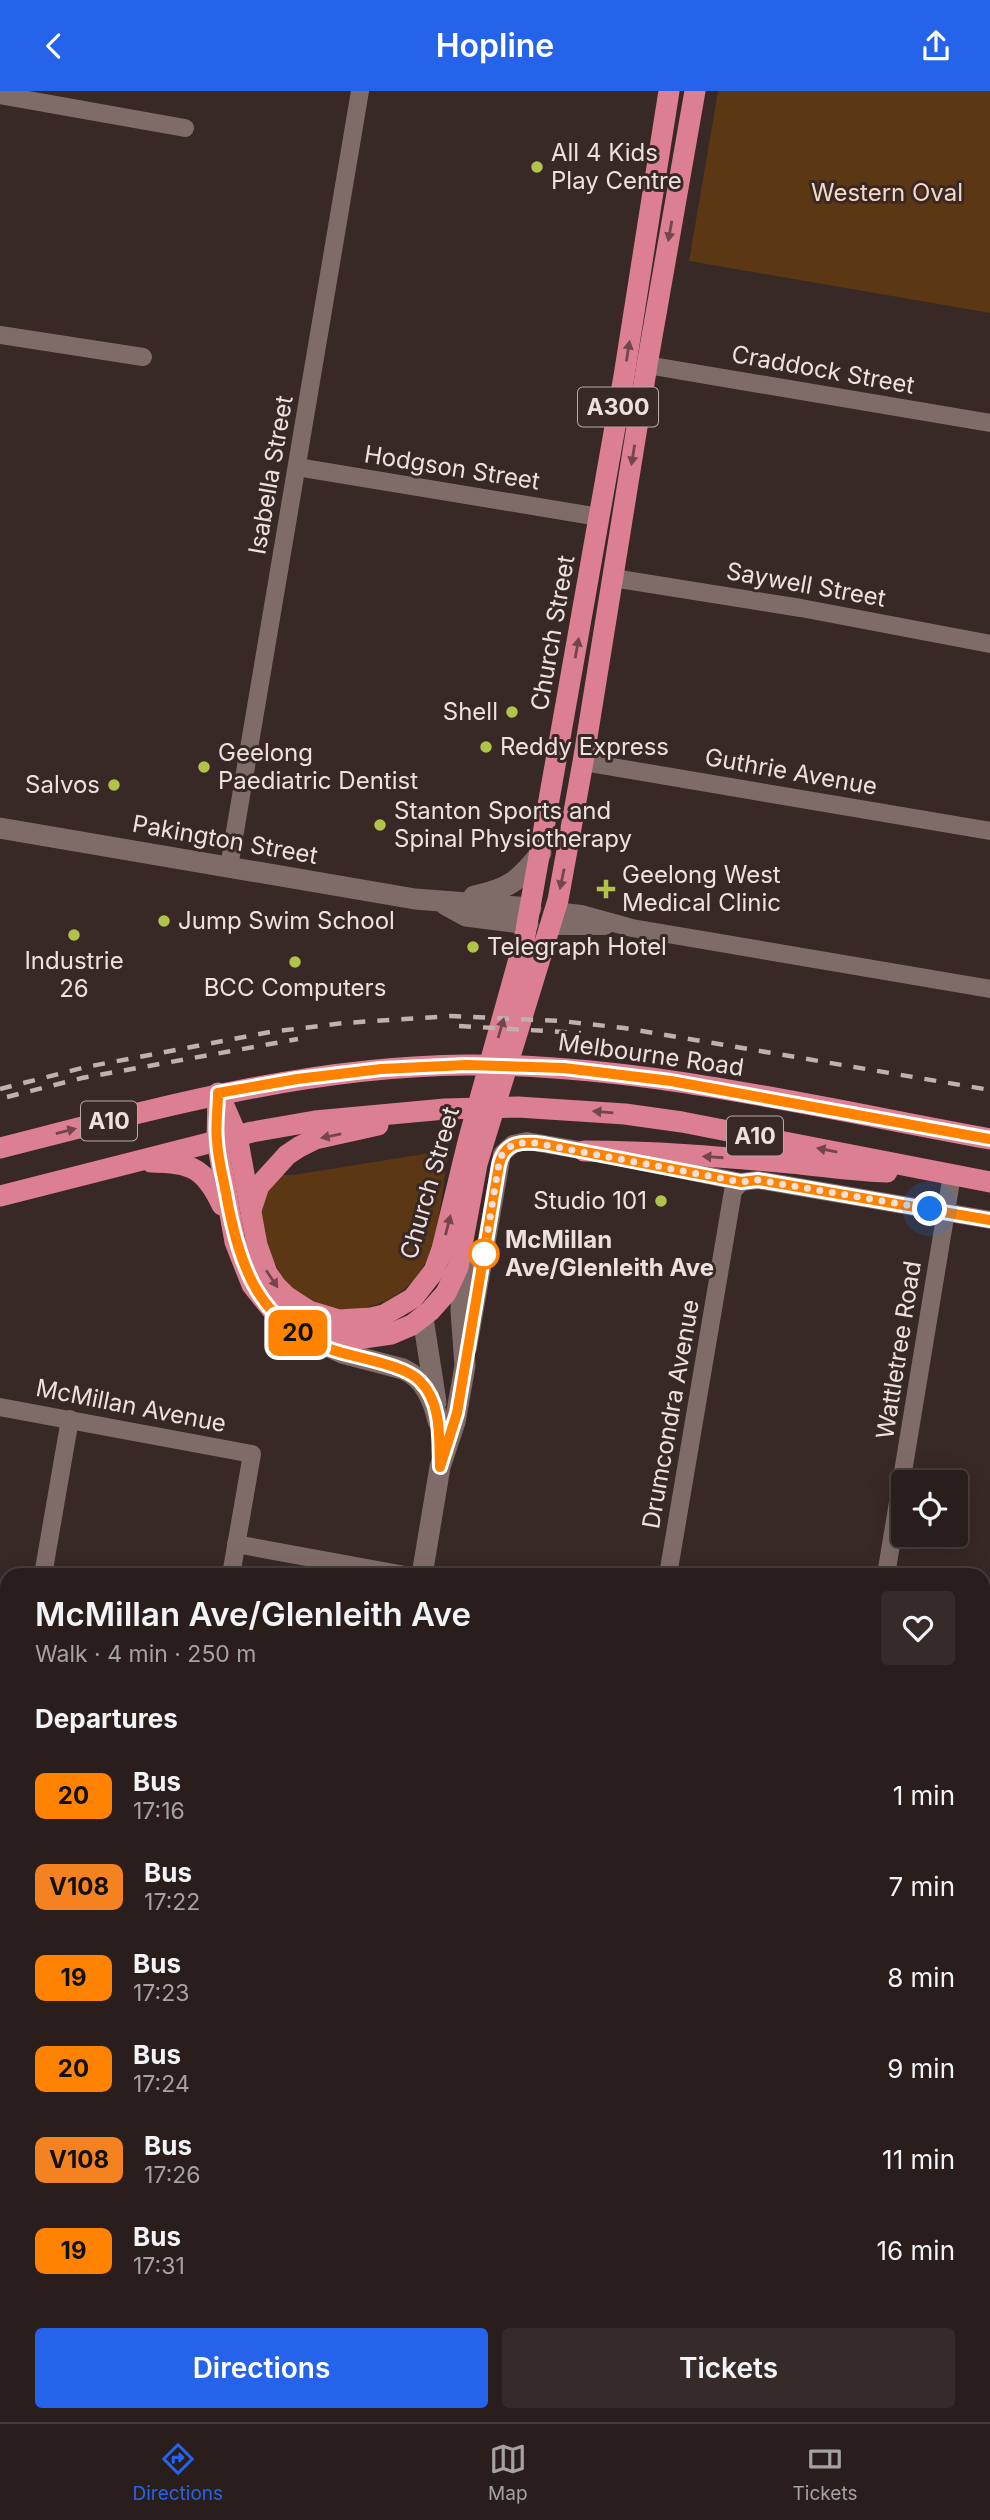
<!DOCTYPE html>
<meta charset="utf-8">
<style>
body{margin:0;font-family:Inter,sans-serif;background:#362b29;color:#f1f3f6;height:100vh;display:flex;flex-direction:column;font-size:26px;white-space:nowrap}
*{box-sizing:border-box;margin:0}
p{font-size:23px;color:#a5a2a3}
.icon{flex:none;width:38px;height:38px;fill:none;stroke:currentColor;stroke-width:2;stroke-linecap:round;stroke-linejoin:round}
.map{position:relative;flex:1;overflow:hidden}
.details{position:absolute;left:0px;top:1477px;width:990px;height:854px;display:flex;flex-direction:column;background:#2a1e1c;border-radius:21px 21px 0 0;box-shadow:0 7px 28px #0002,0 0 0 2px #463c3b}
.details>*{flex:none}
.badge{padding:0 14px;border-radius:10px;font-size:24px;line-height:46px}
.controls{position:absolute;left:891px;top:1379px;display:grid;gap:14px}
.controls a{display:grid;place-items:center;width:77px;height:77px;border-radius:7px;background:#2a1e1c;box-shadow:0 7px 28px #0002,0 0 0 2px #463c3b;font-size:35px}
.you{position:absolute;width:35px;height:35px;margin:-18px;border:5px solid #fff;border-radius:50%;background:#1a73e8;box-shadow:0 0 0 10px #1a73e833}
.map>.badge{position:absolute;translate:-50% -50%;box-shadow:0 0 0 4px #fff}
h2{padding:0 35px;font-size:26px;line-height:63px}
.round{display:grid;place-items:center;flex:none;width:74px;height:74px;border-radius:7px;background:#362b29}
.summary{display:flex;align-items:center;justify-content:space-between;height:119px;padding:0 35px}
h1{font-size:33px;font-weight:600;line-height:52px}
.action{display:flex;gap:14px;margin-top:auto;padding:14px 35px}
.action a{flex:1;height:80px;border-radius:7px;background:#2563eb;color:#fff;font-size:28px;font-weight:600;line-height:80px;text-align:center}
.action a+a{background:#362b29;color:#f1f3f6}
ul{padding:0;list-style:none}
li{display:flex;align-items:center;gap:21px;height:91px;padding:0 35px}
li div{flex:1}
li b{display:block;font-size:26px}
li em{font-style:normal}
li .badge{min-width:77px;font-weight:700;text-align:center}
header{display:flex;justify-content:space-between;align-items:center;height:91px;padding:0 35px;background:#2563eb;color:#fff;font-size:32px;font-weight:600}
.tabs{display:flex;justify-content:space-around;align-items:center;height:98px;border-top:2px solid #463c3b;background:#2a1e1c;font-size:19px;color:#a5a2a3}
.tabs a{display:grid;justify-items:center;gap:4px}
.tabs .active{color:#2563eb}
.map>svg:first-child{display:block}
</style>
<header><svg class="icon" aria-label="back" viewBox="0 0 24 24"><path d="M15 5l-7 7 7 7"/></svg>Hopline<svg class="icon" aria-label="share" viewBox="0 0 24 24"><path d="M12 15V3M7 8l5-5 5 5M5 13v7h14v-7"/></svg></header>
<div class="map">
<svg width="990" height="2331" viewBox="0 0 990 2331">
<rect width="100%" height="100%" fill="#382826"/>
<!-- green -->
<g fill="#5b3713">
<polygon points="718,0 990,0 990,222 689,170"/>
<path d="M449,1059C443,1090 439,1147 424,1174C396,1225 320,1235 284,1188C267,1165 264,1138 260,1112L278,1084H293Z"/>
</g>
<!-- water -->
<polygon fill="#602e47" points="0,1915 7,1916 7,2324 984,2324 984,2126 990,2129 990,2331 0,2331"/>
<g fill="none" stroke-linecap="round" stroke-linejoin="round">
<!-- street -->
<g stroke="#7f6c69" stroke-width="18">
<polyline points="0,4 185,37"/>
<polyline points="0,244 143,266"/>
<polyline points="647,274 990,332"/>
<polyline points="297,376 599,426"/>
<polyline points="613,487 801,517 990,553"/>
<polyline points="583,671 990,740"/>
<polyline points="229,776 360,0"/>
<polyline points="555,820 581,823 632,837 990,898"/>
<polyline points="551,835 605,835"/>
<polyline points="624,1067 741,1091 758,1089 990,1129"/>
<polyline points="468,1257 502,1063 513,1053 527,1050 597,1062"/>
<polyline points="0,1316 252,1363 231,1484"/>
<polyline points="236,1453 405,1484"/>
<polyline points="43,1484 70,1328"/>
<polyline points="668,1484 733,1100 741,1091"/>
<polyline points="886,1484 952,1084"/>
<polyline points="0,1568 7,1569"/>
<polyline points="984,1793 990,1794"/>
</g>
<!-- secondary -->
<g stroke="#7f6c69" stroke-width="21">
<polyline points="0,737 415,808 531,817"/>
<path d="M474,805C510,798 519,789 541,762"/>
<polyline points="446,814 466,825 528,833"/>
<polyline points="423,1227 436,1311"/>
<path d="M299,1242L342,1262L403,1278C425,1288 433,1308 438,1330"/>
<polyline points="422,1484 440,1376 455,1331 465,1275 461,1220 463,1166"/>
<polyline points="0,1794 7,1796"/>
<polyline points="0,1820 7,1821"/>
<polyline points="984,2062 990,2065"/>
</g>
<!-- highway -->
<g stroke="#dd7f92" stroke-width="21">
<polyline points="218,1002 217,1050 235,1151 252,1194 273,1220 291,1233 311,1242 350,1249 391,1243 412,1234 430,1220 446,1202 458,1176 477,1073 558,809 583,671 647,274 695,0"/>
<polyline points="221,1008 237,1045 257,1154 267,1182 276,1195 286,1205 309,1220 339,1229 371,1227 384,1224 413,1207 434,1180 442,1158 469,1047 524,850 624,285 669,0"/>
<path d="M0,1057C154,1018 307,975 467,974C640,973 820,1017 990,1048"/>
<path d="M584,1060C653,1060 722,1066 790,1072C823,1075 854,1080 887,1081"/>
<path d="M151,1071C192,1071 205,1078 222,1114"/>
<polyline points="0,1105 252,1041 315,1030 445,1018 518,1016 625,1023 682,1031 990,1091"/>
<polyline points="251,1119 259,1095 287,1064 299,1056 315,1048 378,1034"/>
</g>
<!-- rail -->
<g stroke="#beb1b0" stroke-width="4.5" stroke-dasharray="12 12" stroke-linecap="butt">
<polyline points="459,935 581,942"/>
<polyline points="0,998 86,976 270,941 344,932 451,925 561,930 624,937 990,999"/>
<polyline points="7,1006 82,987 298,948"/>
</g>
</g>
<!-- one-way arrows -->
<defs><path id="oneway-solid" d="M-6-.8H1V-3.2L6.5 0L1 3.2V.8H-6Z" transform="scale(1.75)"/></defs>
<g fill="#72464c">
<use href="#oneway-solid" transform="translate(670 140) rotate(100)"/>
<use href="#oneway-solid" transform="translate(628 260) rotate(-81)"/>
<use href="#oneway-solid" transform="translate(633 364) rotate(99)"/>
<use href="#oneway-solid" transform="translate(577 557) rotate(-80)"/>
<use href="#oneway-solid" transform="translate(562 788) rotate(102)"/>
<use href="#oneway-solid" transform="translate(501 937) rotate(-74)"/>
<use href="#oneway-solid" transform="translate(603 1021) rotate(-175)"/>
<use href="#oneway-solid" transform="translate(66 1040) rotate(-14)"/>
<use href="#oneway-solid" transform="translate(331 1045) rotate(168)"/>
<use href="#oneway-solid" transform="translate(827 1059) rotate(-169)"/>
<use href="#oneway-solid" transform="translate(713 1066) rotate(-176)"/>
<use href="#oneway-solid" transform="translate(448 1134) rotate(-76)"/>
<use href="#oneway-solid" transform="translate(272 1188) rotate(56)"/>
</g>
<g fill="none" stroke-linecap="round" stroke-linejoin="round">
<!-- line casing -->
<g stroke="#fff" stroke-width="16">
<path id="line" d="M990,1048L671,990L564,977L466,974L381,978L297,988L218,1002C218,1018 215,1035 217,1050C218,1070 224,1089 227,1108C240,1177 259,1232 330,1258C354,1267 404,1273 420,1290C442,1312 439,1347 440,1376L457,1322L499,1074C504,1050 523,1050 544,1053L741,1091L758,1089L990,1129"/>
</g>
<!-- line -->
<use href="#line" stroke="#ff8200" stroke-width="10"/>
<!-- walk -->
<polyline stroke="#ede1e0" stroke-width="7" stroke-dasharray="0 12.6" points="484,1163 500,1066 513,1053 530,1051 741,1091 758,1089 930,1118"/>
</g>
<!-- markers -->
<g fill="#b2c34c" stroke="#382826" stroke-width="2.5">
<circle cx="537" cy="76" r="7"/>
<circle cx="512" cy="621" r="7"/>
<circle cx="486" cy="656" r="7"/>
<circle cx="204" cy="676" r="7"/>
<circle cx="114" cy="694" r="7"/>
<circle cx="380" cy="734" r="7"/>
<path d="M602.5 787.5h7v7h7v7h-7v7h-7v-7h-7v-7h7z"/>
<circle cx="164" cy="830" r="7"/>
<circle cx="74" cy="844" r="7"/>
<circle cx="473" cy="856" r="7"/>
<circle cx="295" cy="871" r="7"/>
<circle cx="661" cy="1110" r="7"/>
</g>
<circle fill="#fff" stroke="#ff8200" stroke-width="3.5" cx="484" cy="1163" r="14"/>
<g text-anchor="middle" stroke-width="6" stroke-linejoin="round" paint-order="stroke">
<!-- shield labels -->
<g fill="#382826" stroke="#b7aaa8" stroke-width="2">
<rect x="578" y="296.5" width="80" height="39" rx="5"/>
<rect x="81" y="1010.5" width="56" height="39" rx="5"/>
<rect x="727" y="1025.5" width="56" height="39" rx="5"/>
</g>
<g font-size="23" font-weight="bold" fill="#ede1e0">
<text x="618" y="324">A300</text>
<text x="109" y="1038">A10</text>
<text x="755" y="1053">A10</text>
</g>
<!-- poi labels -->
<g font-size="24" fill="#ede1e0" stroke="#382826" text-anchor="start">
<text x="551" y="70">All 4 Kids<tspan x="551" dy="28">Play Centre</tspan></text>
<text x="498" y="629" text-anchor="end">Shell</text>
<text x="500" y="664">Reddy Express</text>
<text x="218" y="670">Geelong<tspan x="218" dy="28">Paediatric Dentist</tspan></text>
<text x="100" y="702" text-anchor="end">Salvos</text>
<text x="394" y="728">Stanton Sports and<tspan x="394" dy="28">Spinal Physiotherapy</tspan></text>
<text x="622" y="792">Geelong West<tspan x="622" dy="28">Medical Clinic</tspan></text>
<text x="178" y="838">Jump Swim School</text>
<text x="487" y="864">Telegraph Hotel</text>
<text x="74" y="878" text-anchor="middle">Industrie<tspan x="74" dy="28">26</tspan></text>
<text x="295" y="905" text-anchor="middle">BCC Computers</text>
<text x="647" y="1118" text-anchor="end">Studio 101</text>
</g>
<!-- park labels -->
<g font-size="24" fill="#f5d9c2" stroke="#382826">
<text x="887" y="110">Western Oval</text>
</g>
<!-- street labels -->
<g font-size="24" fill="#ede1e0" stroke="#382826">
<text transform="translate(823 279) rotate(10)" y="8">Craddock Street</text>
<text transform="translate(452 377) rotate(9)" y="8">Hodgson Street</text>
<text transform="translate(271 384) rotate(-80)" y="8">Isabella Street</text>
<text transform="translate(806 494) rotate(10)" y="8">Saywell Street</text>
<text transform="translate(553 542) rotate(-80)" y="8">Church Street</text>
<text transform="translate(791 681) rotate(10)" y="8">Guthrie Avenue</text>
<text transform="translate(225 749) rotate(10)" y="8">Pakington Street</text>
<text transform="translate(651 964) rotate(8)" y="8">Melbourne Road</text>
<text transform="translate(430 1092) rotate(-74)" y="8">Church Street</text>
<text transform="translate(899 1259) rotate(-81)" y="8">Wattletree Road</text>
<text transform="translate(131 1315) rotate(11)" y="8">McMillan Avenue</text>
<text transform="translate(671 1323) rotate(-80)" y="8">Drumcondra Avenue</text>
</g>
<!-- stop labels -->
<g font-size="24" font-weight="bold" fill="#ede1e0" stroke="#382826" text-anchor="start">
<text x="505" y="1157">McMillan<tspan x="505" dy="28">Ave/Glenleith Ave</tspan></text>
</g>
</g>
</svg>
<div class="controls">
<a><svg class="icon" aria-label="locate" viewBox="0 0 24 24"><circle cx="12" cy="12" r="6"/><path d="M12 2v4M12 18v4M2 12h4M18 12h4"/></svg></a>
</div>
<div class="you" style="left:930px;top:1118px"></div>
<b class="badge" style="left:298px;top:1242px;background:#ff8200;color:#111">20</b>
<section class="details">
<div class="summary"><div><h1>McMillan Ave/Glenleith Ave</h1><p>Walk · 4 min · 250 m</p></div><a class="round"><svg class="icon" aria-label="heart" viewBox="0 0 24 24"><path d="M12 20l-8-8c-3-5 5-10 8-4 3-6 11-1 8 4z"/></svg></a></div>
<h2>Departures</h2>
<ul>
<li><span class="badge" style="background:#ff8200;color:#111">20</span><div><b>Bus</b><p>17:16</p></div><em>1 min</em></li>
<li><span class="badge" style="background:#f58220;color:#111">V108</span><div><b>Bus</b><p>17:22</p></div><em>7 min</em></li>
<li><span class="badge" style="background:#ff8200;color:#111">19</span><div><b>Bus</b><p>17:23</p></div><em>8 min</em></li>
<li><span class="badge" style="background:#ff8200;color:#111">20</span><div><b>Bus</b><p>17:24</p></div><em>9 min</em></li>
<li><span class="badge" style="background:#f58220;color:#111">V108</span><div><b>Bus</b><p>17:26</p></div><em>11 min</em></li>
<li><span class="badge" style="background:#ff8200;color:#111">19</span><div><b>Bus</b><p>17:31</p></div><em>16 min</em></li>
</ul>
<div class="action"><a>Directions</a><a>Tickets</a></div>
</section>
</div>
<nav class="tabs">
<a class="active"><svg class="icon" aria-label="directions" viewBox="0 0 24 24"><path d="M12 3l9 9-9 9-9-9zM9 14v-3h6M13 9l2 2-2 2"/></svg>Directions</a>
<a><svg class="icon" aria-label="map" viewBox="0 0 24 24"><path d="M3 6l6-2 6 2 6-2v14l-6 2-6-2-6 2zM9 4v14M15 6v14"/></svg>Map</a>
<a><svg class="icon" aria-label="tickets" viewBox="0 0 24 24"><path d="M3 7h18v10H3zM15 7v10"/></svg>Tickets</a>
</nav>
